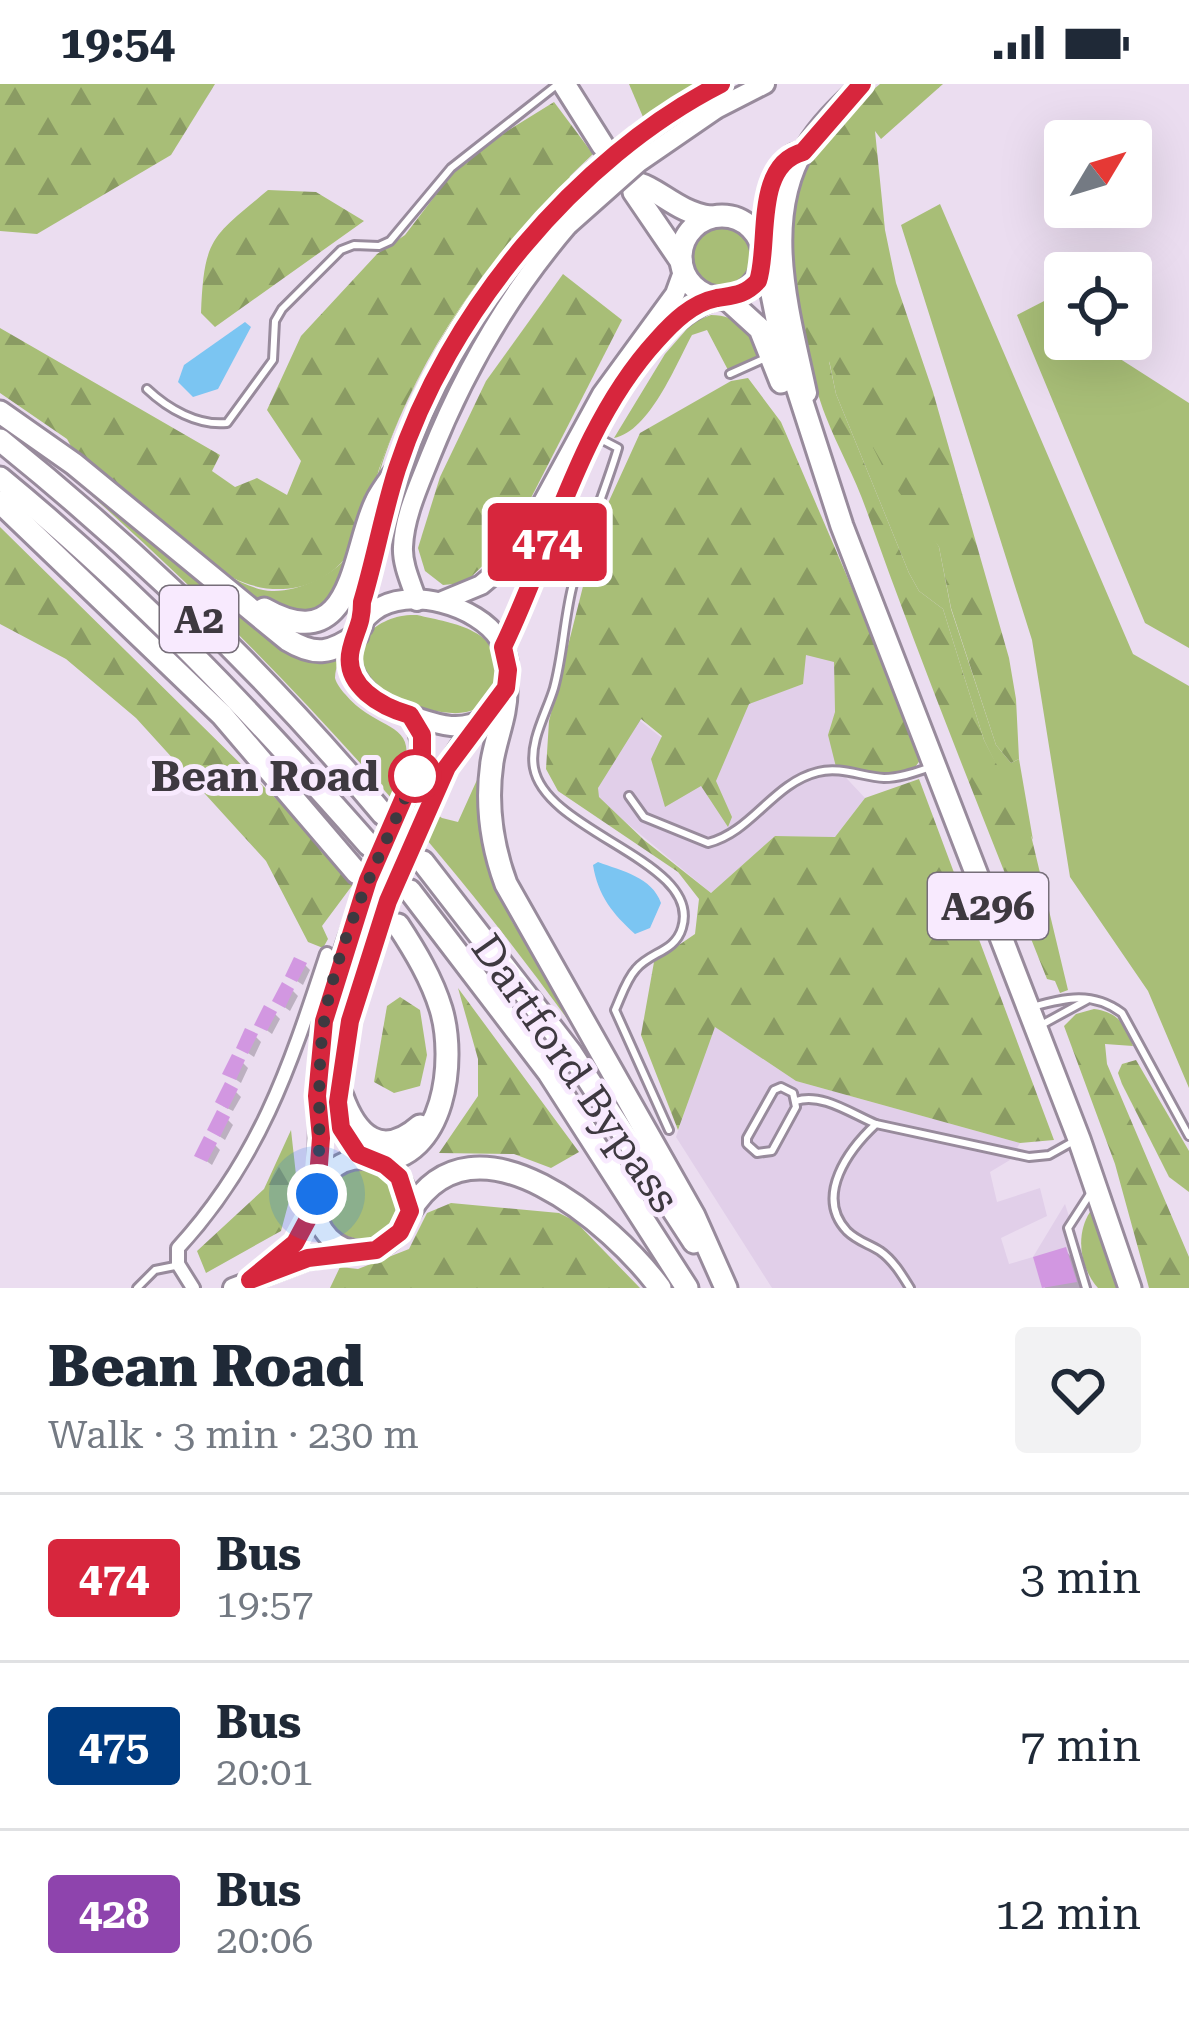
<!DOCTYPE html>
<meta charset="utf-8">
<style>
body{margin:0;font-family:"Roboto Serif",serif;background:#f2f2f3;color:#1f2937;height:100vh;display:flex;flex-direction:column;font-size:45px;white-space:nowrap}
*{box-sizing:border-box;margin:0}
p{font-size:39px;color:#747a83}
.icon{flex:none;width:66px;height:66px;fill:none;stroke:currentColor;stroke-width:2;stroke-linecap:round;stroke-linejoin:round}
.map{position:relative;height:1204px;overflow:hidden}
.details{display:flex;flex-direction:column;background:#fff;flex:1}
.details>*{flex:none}
.badge{padding:0 24px;border-radius:9px;font-size:42px;line-height:78px}
.needle{width:78px;rotate:52deg}
.fabs{position:absolute;left:1044px;top:36px;display:grid;gap:24px}
.fabs a{display:grid;place-items:center;width:108px;height:108px;border-radius:12px;background:#fff;box-shadow:0 12px 48px #0002;font-size:60px}
.you{position:absolute;width:60px;height:60px;margin:-30px;border:9px solid #fff;border-radius:50%;background:#1a73e8;box-shadow:0 0 0 18px #1a73e833}
.map>.badge{position:absolute;translate:-50% -50%;box-shadow:0 0 0 6px #fff}
.round{display:grid;place-items:center;flex:none;width:126px;height:126px;border-radius:12px;background:#f2f2f3}
.head{display:flex;align-items:center;justify-content:space-between;height:204px;padding:0 48px}
h1{font-size:57px;font-weight:800;line-height:90px}
ul{padding:0;list-style:none}
li{display:flex;align-items:center;gap:36px;height:168px;padding:0 48px;border-top:3px solid #e0e1e3}
li div{flex:1}
li b{display:block;font-size:45px}
li em{font-style:normal}
li .badge{min-width:132px;font-weight:700;text-align:center}
.status{display:flex;justify-content:space-between;align-items:center;height:84px;padding:0 60px;background:#fff;direction:ltr}
.status svg{height:33px;fill:currentColor}
.map>svg:first-child{display:block}
</style>
<div class="status"><b>19:54</b><svg viewBox="0 0 49 12"><path d="M0 12V9h3v3zM5 12V6h3v6zM10 12V3h3v9zM15 12V0h3v12zM26 1h20v11H26zM47 4h2v5h-2z"/></svg></div>
<div class="map">
<svg width="1189" height="1204" viewBox="0 0 1189 1204">
<defs>
<pattern id="forest-firs" width="22" height="20" patternUnits="userSpaceOnUse" patternTransform="scale(3)"><rect width="22" height="20" fill="#a8be77"/><path d="M5 1l3.5 6h-7zM16 11l3.5 6h-7z" fill="#8a9b63"/></pattern>
</defs>
<rect width="100%" height="100%" fill="#ebddf0"/>
<!-- built -->
<g fill="#e1cfe9">
<polygon points="805,571 834,572 836,683 865,714 835,753 775,752 711,809 593,711 639,636 686,673 749,619 803,600"/>
<polygon points="714,942 796,997 1020,1059 1010,1076 990,1088 997,1118 1040,1104 1047,1132 1001,1154 1009,1180 1033,1173 1065,1120 1092,1204 772,1204 676,1053"/>
</g>
<!-- green -->
<g fill="#a8be77">
<polygon points="629,0 697,0 643,33"/>
<path d="M569,92L572,95C491,175 422,265 384,374C372,410 349,528 302,529C251,530 169,445 129,413C165,441 227,505 272,507C298,508 338,490 351,467C368,436 374,396 387,363C429,261 490,169 569,92Z"/>
<polygon points="940,120 1133,570 1189,602 1189,1004 1148,907 1070,793 1032,556 901,141"/>
<circle cx="723" cy="173" r="30"/>
<polygon points="1048,215 1065,232 1065,255 1089,255 1189,319 1189,564 1145,539 1017,231"/>
<path d="M711,231C739,231 750,247 759,271L728,286L707,246L692,251C676,280 650,347 614,354L665,270L693,238Z"/>
<polygon points="828,271 939,463 951,525 996,661 1011,679 1019,675 1033,756 984,656 943,525 919,507 909,489 836,310"/>
<path d="M94,409L181,476L338,575C337,582 335,588 335,594C336,599 342,607 345,610C380,652 427,634 397,701L442,734L458,738L481,687L511,836L612,998C463,782 288,587 92,412Z"/>
<path d="M417,531C455,540 503,545 498,595L478,624C461,632 448,629 430,626C409,621 384,615 370,597C340,560 380,529 417,531Z"/>
<circle cx="361" cy="1120" r="35"/>
<path d="M1090,1128L1095,1129L1119,1197L1116,1204H1098C1080,1184 1075,1151 1090,1128Z"/>
</g>
<!-- forest -->
<g fill="url(#forest-firs)">
<polygon points="0,0 215,0 171,71 37,150 0,147"/>
<path d="M880,0H943L881,55L875,47L885,146L896,199L933,308L1009,574L1016,615L1019,675L1011,679L996,661L951,524L939,463L888,393L829,277L836,310L909,489L919,507L943,525L984,656L1029,743L1068,906L1060,909L1055,897L1047,895C985,739 922,583 866,425C855,393 838,364 826,333C807,283 784,179 793,126C800,78 843,30 880,0Z"/>
<path d="M554,18L593,70C517,141 451,223 407,317C397,339 387,362 379,385C370,416 365,454 342,478C313,509 269,512 233,494L77,373L67,355L0,309V244L220,371L212,387L235,403L257,394L287,411L301,377L267,326L301,252L377,170L405,151L454,87L496,54Z"/>
<path d="M268,106L316,108L364,137L215,243L201,229C204,153 212,153 268,106Z"/>
<polygon points="563,190 622,236 510,455 465,499 443,501 425,487 418,464 440,393 486,297"/>
<polygon points="748,294 781,338 894,602 921,675 913,686 893,691 836,683 828,651 835,628 834,578 806,571 803,600 749,620 716,697 732,733 728,743 701,702 665,723 651,675 662,652 641,635 598,704 599,713 644,756 711,809 775,752 835,753 865,714 919,695 1054,1056 1020,1059 796,997 715,943 678,1046 641,951 654,878 695,850 699,815 678,788 558,707 546,685 549,637 599,439 640,349 731,297"/>
<polygon points="0,443 318,756 354,799 322,842 328,855 323,864 308,858 266,777 136,634 66,575 0,540"/>
<polygon points="458,904 579,1068 551,1084 514,1070 439,1069 478,1012 478,975"/>
<polygon points="400,913 420,926 427,971 420,1002 394,1009 374,998 387,922"/>
<path d="M1094,925C1118,928 1126,941 1133,962L1105,960L1107,980L1189,1173V1204H1149L1115,1080L1064,942L1076,930Z"/>
<polygon points="1136,976 1189,1067 1189,1108 1169,1093 1122,1000 1118,989 1122,980"/>
<polygon points="291,1046 296,1091 281,1147 206,1189 197,1167 264,1105"/>
<polygon points="451,1119 559,1129 575,1137 640,1204 330,1204 340,1183 358,1185 409,1165 427,1129"/>
</g>
<!-- water -->
<g fill="#7bc5f2">
<polygon points="245,238 251,243 218,305 193,313 178,298 184,281"/>
<path d="M598,778C622,787 652,793 661,819L650,844L635,850C613,830 598,812 593,781Z"/>
</g>
<!-- shadow -->
<g fill="#0003">
<polygon points="305,881 310,886 303,901 288,891"/>
<polygon points="293,907 298,912 290,927 276,917"/>
<polygon points="275,930 280,935 272,950 258,940"/>
<polygon points="256,953 261,958 254,973 239,963"/>
<polygon points="243,979 248,984 241,999 226,989"/>
<polygon points="236,1008 241,1013 233,1027 223,1022"/>
<polygon points="228,1036 233,1041 225,1056 216,1050"/>
<polygon points="215,1061 220,1066 212,1081 198,1071"/>
<polygon points="1065,1166 1073,1175 1083,1204 1045,1204 1036,1175"/>
</g>
<!-- building -->
<g fill="#d297e1">
<polygon points="294,873 307,879 297,898 285,892"/>
<polygon points="282,898 294,905 285,924 272,917"/>
<polygon points="264,921 277,928 267,947 254,941"/>
<polygon points="245,944 258,950 248,970 236,964"/>
<polygon points="232,970 245,976 236,996 222,990"/>
<polygon points="225,998 238,1005 228,1025 215,1018"/>
<polygon points="217,1026 230,1033 220,1053 207,1046"/>
<polygon points="204,1052 217,1059 207,1078 194,1072"/>
<polygon points="1066,1163 1077,1198 1042,1204 1033,1173"/>
</g>
<g fill="none" stroke-linecap="round" stroke-linejoin="round">
<!-- service casing -->
<g stroke="#988b9c" stroke-width="12">
<g id="service">
<polyline points="730,290 768,273"/>
<path d="M147,305C168,325 198,342 227,339L273,276L275,237L282,225L341,166L354,161L379,162L390,157L451,84L558,0"/>
<path d="M595,352L618,364C604,411 583,457 572,504C564,537 563,571 554,604C547,628 529,657 534,684C546,749 703,777 682,844C675,868 650,868 636,885C626,896 621,913 615,926L669,1046"/>
<path d="M629,712L644,733L708,759C752,748 773,699 818,688C840,682 863,693 884,694C900,694 916,688 931,683"/>
<path d="M1032,923C1066,914 1092,907 1122,929L1189,1052"/>
<polyline points="1043,940 1087,916"/>
<polygon points="781,1003 793,1009 796,1023 772,1067 757,1069 747,1060 747,1054 774,1006"/>
<path d="M796,1017C821,1008 852,1030 876,1040"/>
<polyline points="137,1204 155,1186 175,1182"/>
<path d="M910,1204C902,1191 893,1176 880,1167C869,1160 857,1157 847,1147C814,1112 849,1065 876,1040L1029,1073L1049,1071L1074,1057"/>
<polyline points="1086,1204 1068,1144 1090,1110"/>
</g>
</g>
<!-- minor casing -->
<g stroke="#988b9c" stroke-width="18">
<path id="minor" d="M193,1204L178,1180V1164C260,1075 290,982 327,870"/>
</g>
<!-- secondary casing -->
<g stroke="#988b9c" stroke-width="24">
<g id="secondary">
<polyline points="716,25 765,0"/>
<polyline points="763,163 769,108 793,70 803,67"/>
<path d="M807,309C791,232 761,136 806,63C820,39 842,19 862,0"/>
<path d="M417,517C412,501 402,481 403,463C404,433 419,401 430,373C464,287 508,211 568,141"/>
<polyline points="440,518 481,501 512,475 602,310 675,210 683,188"/>
<path d="M363,542C360,511 372,482 380,453C417,309 488,190 594,87"/>
<path d="M503,563C552,461 604,257 717,214"/>
<path d="M436,707C444,689 452,673 463,658C488,627 526,599 499,555C478,522 408,501 374,527C325,566 358,615 406,630C435,639 457,650 486,634"/>
<path d="M404,715C419,684 430,661 410,631"/>
<path d="M365,882C349,929 315,1046 367,1075"/>
<circle cx="362" cy="1121" r="46"/>
<polyline points="318,1105 320,967 333,898 348,855"/>
<polyline points="267,1181 297,1156 316,1120"/>
<polyline points="233,1204 308,1175 355,1169"/>
</g>
</g>
<!-- primary casing -->
<g stroke="#988b9c" stroke-width="27">
<g id="primary">
<polyline points="564,0 603,62"/>
<polyline points="633,99 634,108 681,177"/>
<path d="M633,99C656,101 675,128 710,133"/>
<circle cx="722" cy="173" r="41"/>
<polyline points="763,165 780,250 842,442 1079,1055 1130,1204"/>
<polyline points="726,214 760,245 781,298"/>
</g>
</g>
<!-- trunk casing -->
<g stroke="#988b9c" stroke-width="27">
<g id="trunk">
<path d="M0,328L74,380L288,556C316,573 331,569 357,551"/>
<path d="M0,356C138,467 269,594 383,730"/>
<path d="M0,394C135,505 254,630 369,761"/>
<polyline points="0,418 222,631 357,789"/>
<path d="M264,525C354,576 352,467 376,418C381,407 390,396 397,386"/>
<path d="M506,604C507,630 496,653 492,678C486,719 492,762 506,800L694,1132L726,1204"/>
<polyline points="423,778 571,969 694,1158"/>
<polyline points="410,807 549,989 687,1204"/>
<path d="M342,1012C356,1051 381,1076 420,1042"/>
<path d="M376,1077C446,1075 456,975 441,925C432,895 415,867 398,841"/>
<path d="M410,1127C474,1019 614,1141 660,1204"/>
</g>
</g>
<!-- service -->
<use href="#service" stroke="#fff" stroke-width="6"/>
<!-- minor -->
<use href="#minor" stroke="#fff" stroke-width="12"/>
<!-- secondary -->
<use href="#secondary" stroke="#fff" stroke-width="18"/>
<!-- primary -->
<use href="#primary" stroke="#fff" stroke-width="21"/>
<!-- trunk -->
<use href="#trunk" stroke="#fff" stroke-width="21"/>
<!-- secondary-bridge casing -->
<g stroke="#988b9c" stroke-width="24" stroke-linecap="butt">
<g id="secondary-bridge">
<polyline points="594,87 638,51 708,7"/>
<polyline points="568,141 639,78 716,25"/>
<polyline points="348,855 374,782 404,715"/>
<polyline points="365,882 405,775 436,707"/>
</g>
</g>
<!-- secondary-bridge -->
<use href="#secondary-bridge" stroke="#fff" stroke-width="18"/>
</g>
<g fill="none" stroke-linecap="round" stroke-linejoin="round">
<!-- line casing -->
<g stroke="#fff" stroke-width="27">
<path id="line" d="M721,0C576,74 447,230 397,385C383,429 375,475 362,518C362,541 356,544 351,565C342,602 382,623 410,631L422,651V672L368,796L324,937L317,1012L321,1054L316,1120L295,1159L250,1196L308,1174L376,1166L400,1148L410,1127L399,1093L385,1081L358,1070L341,1044L338,1018L350,937L388,817L447,683L506,604L508,586L503,563C552,462 579,341 657,256C673,238 692,219 717,214C735,211 745,211 758,197C770,161 753,81 803,68L862,0"/>
</g>
<!-- line -->
<use href="#line" stroke="#d7263d" stroke-width="18"/>
<!-- walk -->
<path stroke="#3e3940" stroke-width="12" stroke-dasharray="0 21.6" d="M317,1110C322,1054 316,999 323,944C336,856 380,772 415,692"/>
</g>
<!-- markers -->
<circle fill="#fff" stroke="#d7263d" stroke-width="6" cx="415" cy="692" r="24"/>
<g text-anchor="middle" stroke-width="10" stroke-linejoin="round" paint-order="stroke">
<!-- shield labels -->
<g fill="#f8eafe" stroke="#766e79" stroke-width="3">
<rect x="160" y="502" width="78" height="66" rx="9"/>
<rect x="928" y="789" width="120" height="66" rx="9"/>
</g>
<g font-size="39" font-weight="bold" fill="#3e3940">
<text x="199" y="549">A2</text>
<text x="988" y="836">A296</text>
</g>
<!-- stop labels -->
<g font-size="42" font-weight="bold" fill="#3e3940" stroke="#f8eafe" text-anchor="end">
<text x="379" y="707">Bean Road</text>
</g>
<!-- street labels -->
<g font-size="42" fill="#3e3940" stroke="#f8eafe">
<text transform="translate(576 989) rotate(55)" y="15">Dartford Bypass</text>
</g>
</g>
</svg>
<div class="fabs">
<a><svg class="needle" viewBox="-14 -14 28 28"><path d="M0-13l5 13h-10z" fill="#e53935"/><path d="M0 13l5-13h-10z" fill="#747a83"/></svg></a>
<a><svg class="icon" aria-label="locate" viewBox="0 0 24 24"><circle cx="12" cy="12" r="6"/><path d="M12 2v4M12 18v4M2 12h4M18 12h4"/></svg></a>
</div>
<div class="you" style="left:317px;top:1110px"></div>
<b class="badge" style="left:547px;top:458px;background:#d7263d;color:#fff">474</b>
</div>
<section class="details">
<div class="head"><div><h1>Bean Road</h1><p>Walk · 3 min · 230 m</p></div><a class="round"><svg class="icon" aria-label="heart" viewBox="0 0 24 24"><path d="M12 20l-8-8c-3-5 5-10 8-4 3-6 11-1 8 4z"/></svg></a></div>
<ul>
<li><span class="badge" style="background:#d7263d;color:#fff">474</span><div><b>Bus</b><p>19:57</p></div><em>3 min</em></li>
<li><span class="badge" style="background:#003b80;color:#fff">475</span><div><b>Bus</b><p>20:01</p></div><em>7 min</em></li>
<li><span class="badge" style="background:#8e44ad;color:#fff">428</span><div><b>Bus</b><p>20:06</p></div><em>12 min</em></li>
</ul>
</section>
